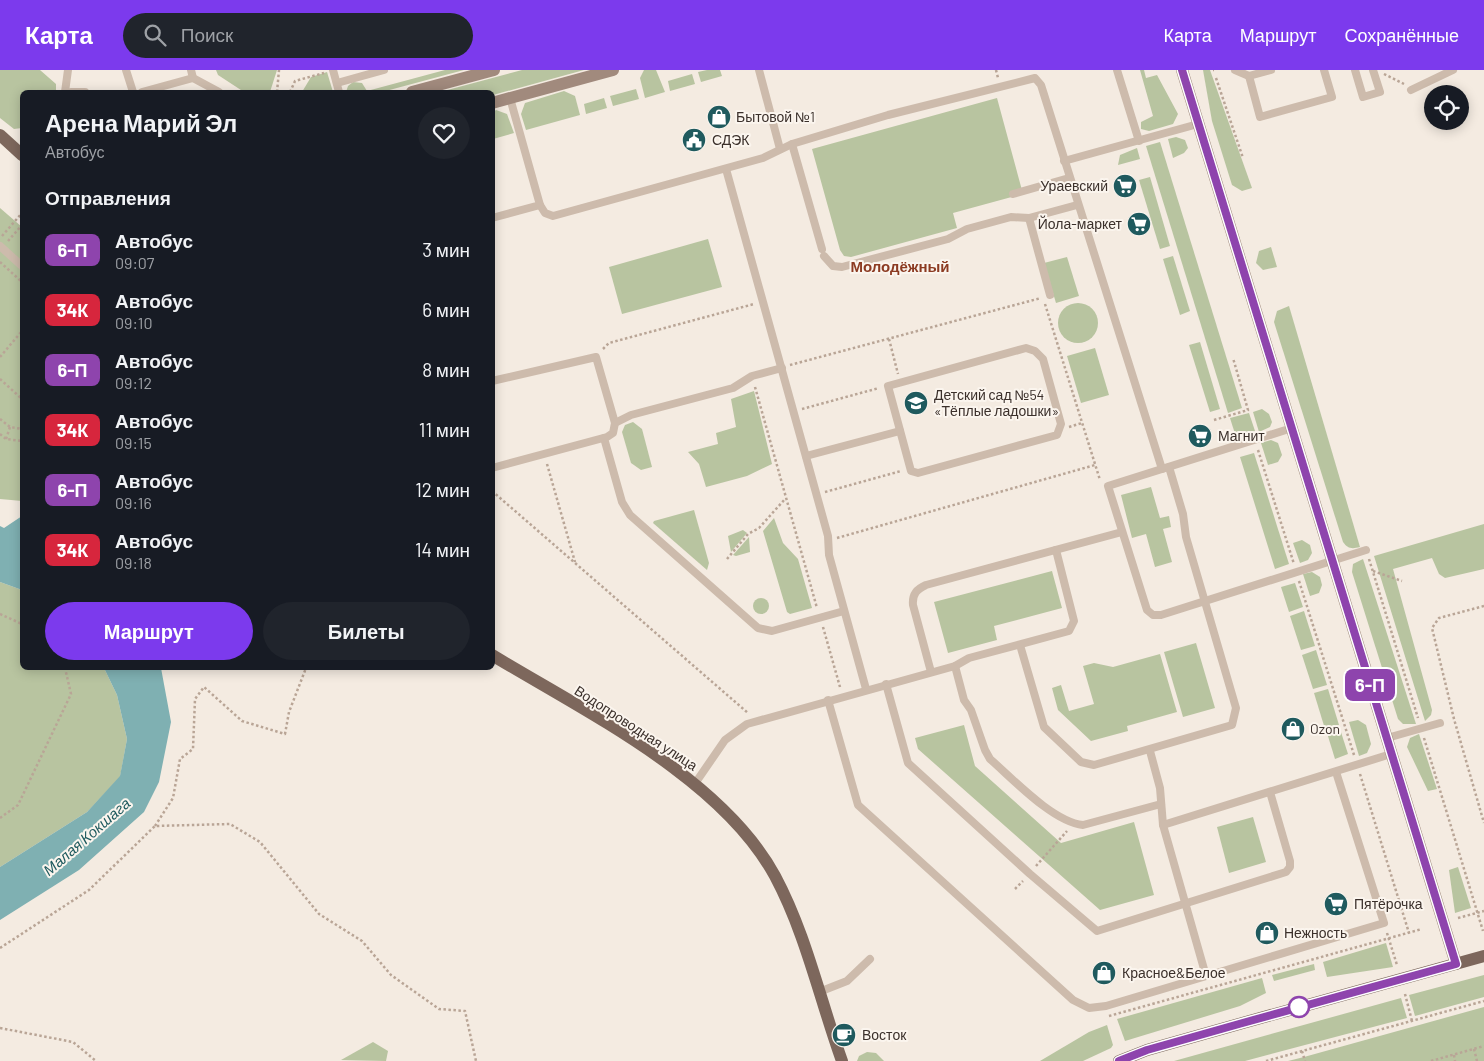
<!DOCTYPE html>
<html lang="ru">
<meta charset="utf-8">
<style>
body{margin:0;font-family:Barlow,sans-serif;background:#20242c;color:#f1f3f6;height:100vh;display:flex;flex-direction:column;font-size:19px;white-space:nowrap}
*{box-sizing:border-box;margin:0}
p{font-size:16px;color:#9ea1a6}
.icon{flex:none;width:28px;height:28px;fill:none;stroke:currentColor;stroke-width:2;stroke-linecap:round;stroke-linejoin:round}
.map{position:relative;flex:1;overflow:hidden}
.details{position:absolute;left:20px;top:20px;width:475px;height:580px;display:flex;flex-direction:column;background:#171b24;border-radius:8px;box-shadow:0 2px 12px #0003}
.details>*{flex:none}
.badge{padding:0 10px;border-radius:8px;font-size:18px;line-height:32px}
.fabs{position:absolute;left:1424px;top:15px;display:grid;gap:10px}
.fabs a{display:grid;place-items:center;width:45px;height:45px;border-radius:50%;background:#171b24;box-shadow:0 2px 12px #0003;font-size:25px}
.map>.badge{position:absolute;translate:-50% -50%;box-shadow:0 0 0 2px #fff}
h2{padding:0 25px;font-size:19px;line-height:45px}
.round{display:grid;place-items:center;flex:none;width:52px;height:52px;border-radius:26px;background:#20242c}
.head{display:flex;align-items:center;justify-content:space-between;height:85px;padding:0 25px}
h1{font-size:24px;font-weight:800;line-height:38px}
.cta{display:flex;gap:10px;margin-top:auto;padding:10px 25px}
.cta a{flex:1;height:58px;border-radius:30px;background:#7c3aed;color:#fff;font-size:20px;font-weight:800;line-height:58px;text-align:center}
.cta a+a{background:#20242c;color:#f1f3f6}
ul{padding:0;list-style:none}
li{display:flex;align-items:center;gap:15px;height:60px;padding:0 25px}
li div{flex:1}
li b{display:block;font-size:19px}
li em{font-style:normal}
li .badge{min-width:55px;font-weight:700;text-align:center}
header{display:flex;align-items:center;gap:30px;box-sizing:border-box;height:70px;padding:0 25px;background:#7c3aed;color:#fff}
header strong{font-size:24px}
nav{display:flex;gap:28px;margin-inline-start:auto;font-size:18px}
.search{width:350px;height:45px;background:#20242c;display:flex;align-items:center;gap:12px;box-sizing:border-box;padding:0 18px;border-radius:28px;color:#9ea1a6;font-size:19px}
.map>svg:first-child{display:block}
</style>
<header>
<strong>Карта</strong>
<div class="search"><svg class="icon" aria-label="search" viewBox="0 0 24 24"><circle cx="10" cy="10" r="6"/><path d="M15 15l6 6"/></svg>Поиск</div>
<nav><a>Карта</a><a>Маршрут</a><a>Сохранённые</a></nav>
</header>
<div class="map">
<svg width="1484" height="991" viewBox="0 0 1484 991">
<rect width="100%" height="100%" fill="#f4ebe1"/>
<!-- green -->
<g fill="#b8c4a0">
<polygon points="0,0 40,0 56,14 56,22 22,22 22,58 14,59 0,48"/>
<polygon points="216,0 277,0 270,22 244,22 218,5"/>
<polygon points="445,0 464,0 382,22 346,22 348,16 353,12 362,13 367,21"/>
<polygon points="522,0 584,0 493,25 492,22 440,22"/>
<polygon points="644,0 656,0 665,22 645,28 640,8"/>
<polygon points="707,0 720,0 722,6 701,12 698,2"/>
<polygon points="1140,0 1144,0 1146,8 1157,5 1178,44 1173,54 1149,61 1141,59 1141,52 1153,46"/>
<polygon points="1203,0 1210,0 1252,118 1242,121 1232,115 1212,51"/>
<polygon points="327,2 333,22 302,22 311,7"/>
<polygon points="692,4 695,14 670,21 668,11"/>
<polygon points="636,19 639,29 613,36 610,26"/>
<polygon points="564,21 575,26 580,45 526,60 521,44 525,33"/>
<polygon points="604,28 607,38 586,44 584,34"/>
<polygon points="997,28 1023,124 953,143 957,158 851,187 844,186 840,180 812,79"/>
<polygon points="496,40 507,44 514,63 493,69 493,42"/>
<polygon points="1176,67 1185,70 1188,78 1184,83 1173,88 1168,69"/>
<polygon points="1160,72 1242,338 1228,343 1146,76"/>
<polygon points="1137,78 1140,89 1118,95 1120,85"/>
<polygon points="1150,107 1170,176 1160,179 1139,110"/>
<polygon points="0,138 22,157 22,431 0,429"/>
<polygon points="708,169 722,217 622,244 609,197"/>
<polygon points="1271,177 1277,197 1263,200 1256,193 1259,181"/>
<polygon points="1173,186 1190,241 1180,245 1163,189"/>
<polygon points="1067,187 1079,226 1056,233 1044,193"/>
<circle cx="1078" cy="253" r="20"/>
<path d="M1289,236L1360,477C1352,479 1348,479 1343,472L1274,252L1277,241Z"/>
<polygon points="1200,272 1220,339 1210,342 1189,275"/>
<polygon points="1095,278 1109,325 1081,333 1067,286"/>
<polygon points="754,321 772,394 747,406 706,417 699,394 688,382 718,374 716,363 736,357 731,329"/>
<polygon points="1262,339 1269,344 1272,352 1270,357 1259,362 1253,342"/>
<polygon points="1249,343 1255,361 1236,367 1230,348"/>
<polygon points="633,352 642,359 652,397 641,400 631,393 622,362 625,355"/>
<polygon points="1271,370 1278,373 1282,385 1278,392 1268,395 1261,373"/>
<polygon points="1254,383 1289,494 1275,499 1240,387"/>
<polygon points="1151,417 1160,448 1169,446 1171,457 1163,459 1172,492 1155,497 1146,464 1132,468 1121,425"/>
<polygon points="694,440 709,493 707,500 653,453 654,451"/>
<polygon points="774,448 783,473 798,489 812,538 790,544 787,542 763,461"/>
<polygon points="1484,454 1484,499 1445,508 1439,504 1432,488 1393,499 1432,640 1431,645 1425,651 1374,486"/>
<polygon points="743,460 747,463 731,482 728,466"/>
<polygon points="749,467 750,482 736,486 733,485"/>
<polygon points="1302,470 1310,475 1312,483 1308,490 1300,493 1293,473"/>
<polygon points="1363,489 1416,654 1403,654 1398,649 1352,502 1353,494"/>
<polygon points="1052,501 1062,538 994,556 997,570 948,583 934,532"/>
<polygon points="1312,502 1320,507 1322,515 1319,523 1310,526 1303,504"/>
<polygon points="0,512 22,520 22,598 104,598 117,625 127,669 120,707 87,742 0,797"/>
<polygon points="1295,513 1303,537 1289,542 1281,517"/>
<circle cx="761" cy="536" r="8"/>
<polygon points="1304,541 1315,576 1301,580 1290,546"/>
<polygon points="1196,573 1215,638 1183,647 1164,582"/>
<polygon points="1316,580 1327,615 1313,619 1302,585"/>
<polygon points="1160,584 1177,642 1127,656 1128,661 1091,671 1058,640 1052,618 1061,615 1069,641 1094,634 1083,596 1094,593 1113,597"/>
<polygon points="1328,619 1339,655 1325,659 1314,623"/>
<polygon points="1358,650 1366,655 1371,674 1367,683 1359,686 1349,652"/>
<polygon points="964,655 975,696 1061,773 1134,752 1154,825 1100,840 918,679 915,668"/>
<polygon points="1340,659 1348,684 1335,689 1327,663"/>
<polygon points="1419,664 1437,719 1428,721 1407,677 1410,668"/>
<polygon points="1253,747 1266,792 1229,803 1217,757"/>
<polygon points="1458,797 1471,838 1455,843 1449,800"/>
<polygon points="1386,873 1393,897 1327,907 1323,892"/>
<polygon points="1314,894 1315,900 1274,911 1272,905"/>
<polygon points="1484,905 1484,927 1415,946 1409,925"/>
<polygon points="1262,908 1266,923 1240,936 1125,971 1117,949"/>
<polygon points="1401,928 1407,948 1245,991 1174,991"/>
<polygon points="1484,937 1484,991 1288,991 1304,987"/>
<polygon points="1107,955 1113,975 1111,978 1083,991 1040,991 1089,962"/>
<polygon points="373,972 388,981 386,991 341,990"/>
<polygon points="867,982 876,983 884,991 857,991 859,986"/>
</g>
<!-- water -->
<g fill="#7fb0b2">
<polygon points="22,446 22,520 0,512 0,456 4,458"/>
<polygon points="104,598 161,598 171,652 159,712 144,742 79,800 0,850 0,797 87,742 120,706 127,669 117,625"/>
</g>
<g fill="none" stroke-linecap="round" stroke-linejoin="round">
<!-- path -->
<g stroke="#b9a596" stroke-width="2.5" stroke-dasharray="2.5 2.5" stroke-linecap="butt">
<polyline points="996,0 998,8"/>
<polyline points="1213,0 1214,0"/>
<polyline points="1384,4 1404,14"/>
<polyline points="1216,8 1243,88"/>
<polyline points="277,22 279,0"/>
<polyline points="290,22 295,11 324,3"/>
<polyline points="2,166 22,143"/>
<polyline points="8,171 22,155"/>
<polyline points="0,192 22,212"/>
<polyline points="1045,234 1100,410"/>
<polyline points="889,269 898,304"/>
<polyline points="603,279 609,273 754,234"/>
<polyline points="0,287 22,261"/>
<polyline points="790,295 1041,228"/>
<polyline points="0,309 22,329"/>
<polyline points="755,317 817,538"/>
<polyline points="802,339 879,318"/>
<polyline points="0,349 10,357 22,359"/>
<polyline points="1214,350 1248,340 1233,288"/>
<polyline points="1069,357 1082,353"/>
<polyline points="0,364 6,369 22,371"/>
<polyline points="6,369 10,357"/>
<polyline points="1258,380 1294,494"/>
<polyline points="547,394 575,492"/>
<polyline points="492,421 748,643"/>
<polyline points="825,422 901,401"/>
<polyline points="837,468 1095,395"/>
<polyline points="727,489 748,464 759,458 785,429"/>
<polyline points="1369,489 1418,648"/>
<polyline points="1373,501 1402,511"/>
<polyline points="1299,511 1354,685"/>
<polyline points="1484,536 1439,548 1432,558 1454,649 1484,753"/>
<polyline points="0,544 22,554"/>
<polyline points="823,557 840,617"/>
<polyline points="1424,668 1483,861"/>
<polyline points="1360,704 1409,863"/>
<polyline points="0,748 18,735 71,624 65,598"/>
<polyline points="155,756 173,728 180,689 193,679 195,629 204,617 242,651 285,664 289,642 306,598"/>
<polyline points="1036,796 1067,761"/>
<polyline points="1015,819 1023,811"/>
<polyline points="1458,848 1484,841"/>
<polyline points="1387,863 1397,895"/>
<polyline points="0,878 89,820 155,756 230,754 260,772 319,844 362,871 391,905 439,939 465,941 476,991"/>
<polyline points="1405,924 1412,951"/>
<polyline points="1109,946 1422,859"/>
<polyline points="0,958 73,972 96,991"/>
<polyline points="1474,979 1477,991"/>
<polyline points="1302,981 1305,991"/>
<polyline points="1454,985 1455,991"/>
<polyline points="1266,991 1484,931"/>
<polyline points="1431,991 1484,976"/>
</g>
<!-- service -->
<g stroke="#cdbbac" stroke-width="8">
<polyline points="126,0 133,22"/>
<polyline points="191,0 193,8 219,22"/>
<polyline points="333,0 339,22"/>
<polyline points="759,0 780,79"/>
<polyline points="1117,0 1139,71"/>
<polyline points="1235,0 1249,6"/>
<polyline points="1271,0 1249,6 1260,47 1332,27 1324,0"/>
<polyline points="1355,0 1363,27 1380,22 1373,0"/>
<polyline points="337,13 384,0"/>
<polyline points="1411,20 1453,0"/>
<polyline points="65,22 68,0"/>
<polyline points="71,22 85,22"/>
<polyline points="142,22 193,8"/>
<polyline points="792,74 822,179"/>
<polyline points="1064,91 1198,54"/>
<polyline points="726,99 828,466 829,485 866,619"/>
<polyline points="1013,124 1069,108"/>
<polyline points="540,135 545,143 553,146 763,88 792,74 888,45 1035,8 1041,15 1162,399"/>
<polyline points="492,148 540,135 510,28"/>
<polyline points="1029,148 1050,225"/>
<polyline points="0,176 22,196"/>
<polyline points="824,186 833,196 842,197 948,169 967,159 1011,147 1029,148 1077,135"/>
<polygon points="1026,278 1035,281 1043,289 1061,354 1057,365 918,403 911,401 888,316"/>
<polyline points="492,311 596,287 615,353"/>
<polyline points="1292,358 1108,416 1147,540 1153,545 1161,545 1366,480"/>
<polyline points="604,368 622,432 630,445 758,558 772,561 844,541"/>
<polyline points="806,386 900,361"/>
<polyline points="492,398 607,367 613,363 615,353 631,345 733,318 752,306 782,298"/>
<polyline points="1020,575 1044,657 1081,692 1094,695 1232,655 1236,638 1186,467 1183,444 1169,397"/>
<path d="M955,596L964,630L971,640L985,680L990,689C1013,709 1053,752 1083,755L1161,734"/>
<path d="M931,602L913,535C912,524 917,519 926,515L1122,462"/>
<polyline points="886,614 908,693 1030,804 1097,861 1286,802 1290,797 1290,791 1270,722"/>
<polyline points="828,630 858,735 1073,930 1089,938 1106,936 1384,853 1336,702"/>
<polyline points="1387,668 1440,653"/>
<polyline points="1150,681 1160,718 1163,755 1206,906"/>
<polyline points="694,715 725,670 747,654 955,596 969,588 1069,561 1074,551 1056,480"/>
<polyline points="1163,755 1391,684"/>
<polyline points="819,922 847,911 870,889"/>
</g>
<!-- secondary -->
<g stroke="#a18a7d" stroke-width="12">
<polyline points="1182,0 1456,894"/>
<polyline points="412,22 494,0"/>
<polyline points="492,33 613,0"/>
</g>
<!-- primary -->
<g stroke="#7d675c" stroke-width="12">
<polyline points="0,65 22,85"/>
<path d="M492,585C586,642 722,708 775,806C806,864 820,930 842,991"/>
<polyline points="1119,991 1147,980 1239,954 1484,886"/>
</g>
</g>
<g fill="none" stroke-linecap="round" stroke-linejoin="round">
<!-- line casing -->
<g stroke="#fff" stroke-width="11">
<polyline id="line" points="1119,991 1147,980 1239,954 1456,894 1182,0"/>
</g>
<!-- line -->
<use href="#line" stroke="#8e44ad" stroke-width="8"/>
</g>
<!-- icons -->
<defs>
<g id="shop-disc" transform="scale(1.25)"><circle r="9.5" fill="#1f5a5e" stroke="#fbf5ee"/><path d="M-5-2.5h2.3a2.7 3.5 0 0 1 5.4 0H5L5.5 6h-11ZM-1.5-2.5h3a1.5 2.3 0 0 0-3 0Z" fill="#fff"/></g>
<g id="civic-disc" transform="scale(1.25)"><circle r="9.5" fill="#1f5a5e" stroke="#fbf5ee"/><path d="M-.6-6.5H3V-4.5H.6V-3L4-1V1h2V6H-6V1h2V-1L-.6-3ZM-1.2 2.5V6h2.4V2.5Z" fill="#fff"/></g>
<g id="supermarket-disc" transform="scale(1.25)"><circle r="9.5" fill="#1f5a5e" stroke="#fbf5ee"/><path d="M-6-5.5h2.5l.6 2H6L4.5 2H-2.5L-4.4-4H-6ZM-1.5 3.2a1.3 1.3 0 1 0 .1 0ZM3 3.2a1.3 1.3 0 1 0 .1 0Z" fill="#fff"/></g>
<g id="school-disc" transform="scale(1.25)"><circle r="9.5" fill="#1f5a5e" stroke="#fbf5ee"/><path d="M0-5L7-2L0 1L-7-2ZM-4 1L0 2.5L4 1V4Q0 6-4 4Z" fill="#fff"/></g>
<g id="cafe-disc" transform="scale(1.25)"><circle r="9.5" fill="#1f5a5e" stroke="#fbf5ee"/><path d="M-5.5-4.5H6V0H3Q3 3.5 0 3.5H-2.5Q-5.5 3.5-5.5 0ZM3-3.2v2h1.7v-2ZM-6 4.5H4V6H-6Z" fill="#fff"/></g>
</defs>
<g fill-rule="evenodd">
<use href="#shop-disc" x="719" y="47"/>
<use href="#civic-disc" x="694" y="70"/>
<use href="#supermarket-disc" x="1125" y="116"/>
<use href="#supermarket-disc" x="1139" y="154"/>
<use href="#school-disc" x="916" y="333"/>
<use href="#supermarket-disc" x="1200" y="366"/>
<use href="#shop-disc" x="1293" y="659"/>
<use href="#supermarket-disc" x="1336" y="834"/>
<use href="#shop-disc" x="1267" y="863"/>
<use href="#shop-disc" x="1104" y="903"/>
<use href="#cafe-disc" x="844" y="965"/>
</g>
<!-- markers -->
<circle fill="#fff" stroke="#8e44ad" stroke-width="2.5" cx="1299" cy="937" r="10"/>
<g text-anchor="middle" stroke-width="4" stroke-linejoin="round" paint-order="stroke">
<!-- poi labels -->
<g font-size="14" fill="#3b302b" stroke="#fbf5ee" text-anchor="start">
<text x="736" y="52">Бытовой №1</text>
<text x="712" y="75">СДЭК</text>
<text x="1108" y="121" text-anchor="end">Ураевский</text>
<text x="1122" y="159" text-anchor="end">Йола-маркет</text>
<text x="934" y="330">Детский сад №54<tspan x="934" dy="16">«Тёплые ладошки»</tspan></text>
<text x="1218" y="371">Магнит</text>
<text x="1310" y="664">Ozon</text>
<text x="1354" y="839">Пятёрочка</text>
<text x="1284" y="868">Нежность</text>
<text x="1122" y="908">Красное&amp;Белое</text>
<text x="862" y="970">Восток</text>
</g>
<!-- street labels -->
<g font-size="14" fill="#3b302b" stroke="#fbf5ee">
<text transform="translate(636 658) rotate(33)" y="5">Водопроводная улица</text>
</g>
<!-- neighbourhood labels -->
<g font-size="15" font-weight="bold" fill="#8c3b22" stroke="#fbf5ee">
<text x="900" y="202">Молодёжный</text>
</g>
<!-- water labels -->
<g font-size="15" font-style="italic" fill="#1f5a5e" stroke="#fbf5ee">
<text transform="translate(87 767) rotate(-41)" y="5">Малая Кокшага</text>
</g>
</g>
</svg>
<div class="fabs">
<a><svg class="icon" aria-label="locate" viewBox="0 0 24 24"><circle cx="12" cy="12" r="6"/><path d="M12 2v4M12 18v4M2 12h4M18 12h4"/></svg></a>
</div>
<b class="badge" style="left:1370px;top:615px;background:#8e44ad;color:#fff">6-П</b>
<section class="details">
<div class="head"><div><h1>Арена Марий Эл</h1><p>Автобус</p></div><a class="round"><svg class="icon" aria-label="heart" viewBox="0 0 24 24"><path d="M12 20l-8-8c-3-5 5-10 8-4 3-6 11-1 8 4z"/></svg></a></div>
<h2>Отправления</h2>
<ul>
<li><span class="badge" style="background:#8e44ad;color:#fff">6-П</span><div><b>Автобус</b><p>09:07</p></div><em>3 мин</em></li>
<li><span class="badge" style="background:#d7263d;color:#fff">34К</span><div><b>Автобус</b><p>09:10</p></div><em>6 мин</em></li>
<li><span class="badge" style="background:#8e44ad;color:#fff">6-П</span><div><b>Автобус</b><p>09:12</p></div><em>8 мин</em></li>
<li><span class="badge" style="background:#d7263d;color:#fff">34К</span><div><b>Автобус</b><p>09:15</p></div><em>11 мин</em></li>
<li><span class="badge" style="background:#8e44ad;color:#fff">6-П</span><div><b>Автобус</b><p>09:16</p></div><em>12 мин</em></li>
<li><span class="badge" style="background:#d7263d;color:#fff">34К</span><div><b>Автобус</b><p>09:18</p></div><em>14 мин</em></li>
</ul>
<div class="cta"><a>Маршрут</a><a>Билеты</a></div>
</section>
</div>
